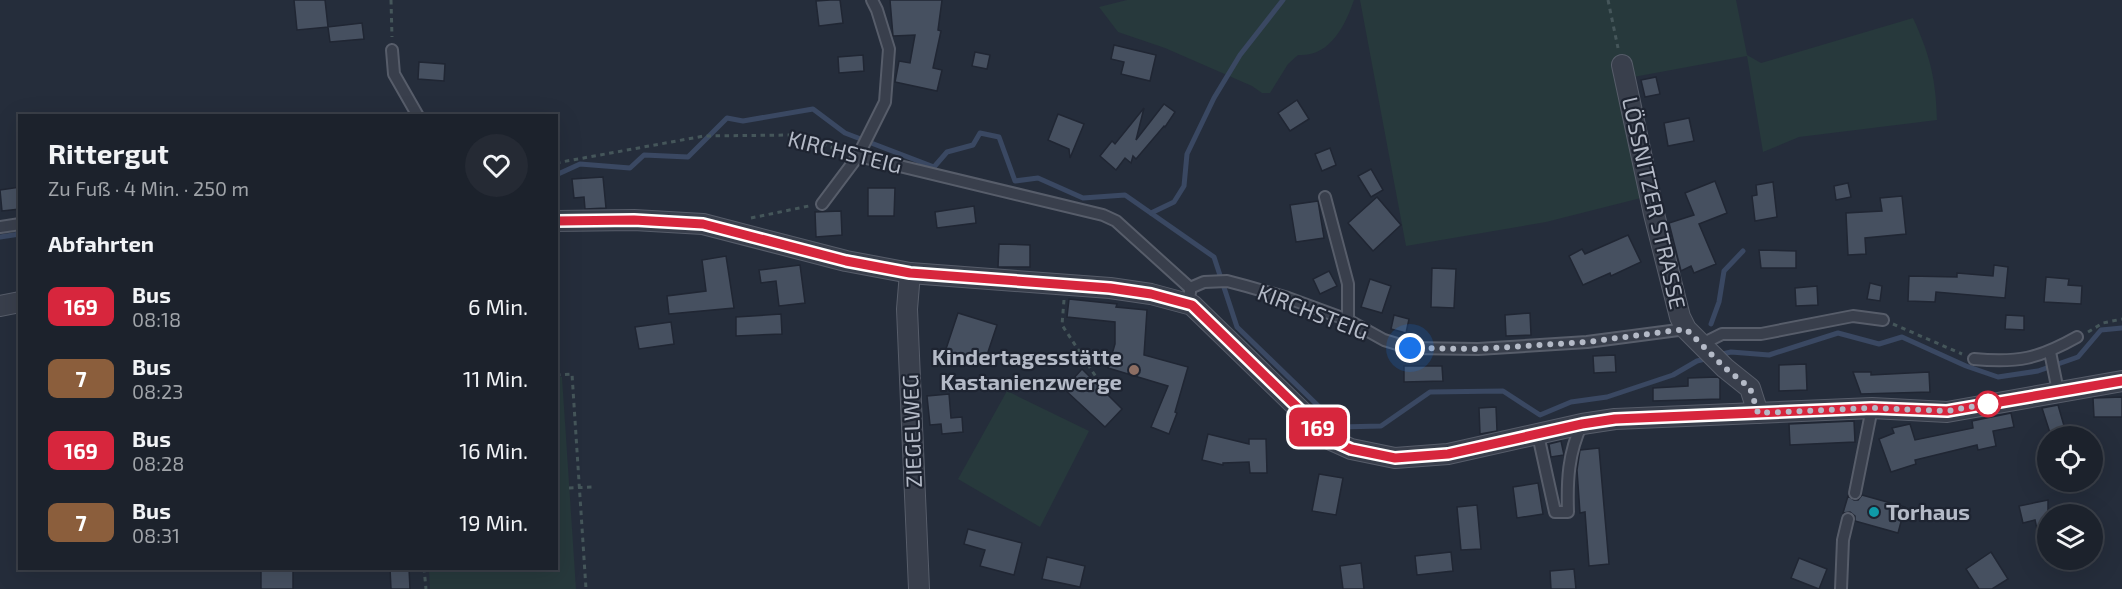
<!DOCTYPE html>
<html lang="de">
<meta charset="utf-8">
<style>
body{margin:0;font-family:"Exo 2",sans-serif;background:#252a34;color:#f1f3f6;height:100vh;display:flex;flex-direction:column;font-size:22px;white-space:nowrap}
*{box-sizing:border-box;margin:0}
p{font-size:20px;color:#a0a4a9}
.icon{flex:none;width:33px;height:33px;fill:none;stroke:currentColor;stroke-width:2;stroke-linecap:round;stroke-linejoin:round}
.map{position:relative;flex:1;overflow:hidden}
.side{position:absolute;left:18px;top:114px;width:540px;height:456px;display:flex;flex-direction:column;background:#1c222c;border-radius:0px;box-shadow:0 6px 24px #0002,0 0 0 2px #3a3f48}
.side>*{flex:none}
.badge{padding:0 12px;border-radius:9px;font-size:21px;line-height:39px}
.tools{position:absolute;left:2037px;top:426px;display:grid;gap:12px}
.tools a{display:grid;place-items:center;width:66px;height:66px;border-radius:50%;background:#1c222c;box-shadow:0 6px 24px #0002,0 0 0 2px #3a3f48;font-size:30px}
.you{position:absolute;width:30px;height:30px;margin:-15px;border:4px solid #fff;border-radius:50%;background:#1a73e8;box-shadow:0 0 0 9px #1a73e833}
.map>.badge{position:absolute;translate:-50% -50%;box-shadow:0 0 0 3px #fff}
h2{padding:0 30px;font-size:22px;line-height:54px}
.round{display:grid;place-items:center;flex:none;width:63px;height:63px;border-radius:32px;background:#252a34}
.head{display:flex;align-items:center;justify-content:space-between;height:102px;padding:0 30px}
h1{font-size:28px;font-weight:700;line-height:45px}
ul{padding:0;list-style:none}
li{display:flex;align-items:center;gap:18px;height:72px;padding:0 30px}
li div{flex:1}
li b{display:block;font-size:22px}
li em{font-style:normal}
li .badge{min-width:66px;font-weight:700;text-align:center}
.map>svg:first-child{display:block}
</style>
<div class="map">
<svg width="2122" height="589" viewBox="0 0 2122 589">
<rect width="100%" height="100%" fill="#252d3b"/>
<!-- green -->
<g fill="#27393c">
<path d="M1127,0H1354C1345,26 1330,57 1298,55L1288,64L1270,93H1262L1252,86L1165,48L1118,32L1099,7Z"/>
<path d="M1360,0H1736L1747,55L1761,63L1913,18C1930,55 1936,79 1937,120L1799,137L1763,152L1747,56L1628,78L1641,198L1546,222L1406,246Z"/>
<polygon points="556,377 562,377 576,589 430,589 429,569 556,568"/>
<polygon points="1007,391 1089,431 1040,527 958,479"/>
</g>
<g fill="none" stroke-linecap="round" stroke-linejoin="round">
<!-- stream -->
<g stroke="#3a4862" stroke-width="5">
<polyline points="556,175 580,164 630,168 644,155 688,157 727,118 743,121 813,109 845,133 934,167 947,152 973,145 980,133 999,137 1015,181 1038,178 1083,198 1125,195 1214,257 1237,327 1340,427 1381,426 1430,392 1503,391 1540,415 1571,402 1607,397 1673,375 1697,361 1709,358"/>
<polyline points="1151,213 1174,202 1184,186 1187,154 1214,98 1240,55 1283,0"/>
<polyline points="0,237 20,234"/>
<polyline points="1711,324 1719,302 1724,271 1743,251"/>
<polyline points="1718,355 1731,352 1769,355 1838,333 1879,344 1902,337 1966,366 1998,377 2038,371 2078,357 2101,330 2122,328"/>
</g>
</g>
<!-- building -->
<g fill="#465060" stroke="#202633" stroke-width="1.5">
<polygon points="294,0 325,0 328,27 362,23 364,39 330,42 328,27 297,30"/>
<polygon points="830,0 840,0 843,23 819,26 816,1"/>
<polygon points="890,0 942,0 938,30 941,31 933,68 942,70 937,91 895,82 899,61 910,63 915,35 893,36"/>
<polygon points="1114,45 1156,55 1150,81 1121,74 1124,62 1111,59"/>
<polygon points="975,52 990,55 987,69 972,66"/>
<polygon points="863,55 864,71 839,73 838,57"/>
<polygon points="419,62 445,64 444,81 418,79"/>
<polygon points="1656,77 1660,94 1645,97 1641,80"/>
<polygon points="1297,100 1309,119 1290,131 1278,113"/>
<polygon points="1164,104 1175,112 1165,127 1164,126 1136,159 1133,156 1131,163 1125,158 1116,170 1100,156 1112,141 1115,144 1144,108 1136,140"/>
<polygon points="1058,114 1084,124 1070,158 1069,149 1048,140"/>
<polygon points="1689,118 1694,141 1668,146 1664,123"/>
<polygon points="1330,148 1336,165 1322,171 1315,154"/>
<polygon points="1371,169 1383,190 1371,197 1358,176"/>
<polygon points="603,177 606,208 585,209 584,197 574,198 572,179"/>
<polygon points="1715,181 1727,213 1699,224 1716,264 1694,273 1691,266 1681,271 1669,223 1694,215 1685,193"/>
<polygon points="1773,182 1777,217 1755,221 1752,196 1757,195 1756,185"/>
<polygon points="1848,183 1851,197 1836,200 1834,186"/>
<polygon points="20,187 20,209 2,211 0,190"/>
<polygon points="868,188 895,188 894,216 868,216"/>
<polygon points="1902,196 1906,234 1865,238 1866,254 1848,255 1846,213 1882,211 1880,198"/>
<polygon points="1377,197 1401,225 1373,251 1348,223"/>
<polygon points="1318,201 1324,238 1296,242 1290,205"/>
<polygon points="974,206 976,223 937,228 935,212"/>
<polygon points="841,211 842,235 816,237 815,212"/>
<polygon points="1628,235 1641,262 1611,276 1610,273 1583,285 1569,256 1582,249 1585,254"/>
<polygon points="999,244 1030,245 1030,267 998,267"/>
<polygon points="1759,250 1796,251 1796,268 1761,268"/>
<polygon points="726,256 734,308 669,314 667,296 706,291 702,260"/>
<polygon points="800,265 805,303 779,306 776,281 761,283 759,270"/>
<polygon points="1994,265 2008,267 2005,298 1936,292 1935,302 1908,301 1909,276 1957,277 1957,273 1993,276"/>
<polygon points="1432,268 1456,269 1454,308 1431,307"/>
<polygon points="1329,271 1337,286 1320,294 1313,279"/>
<polygon points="2046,277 2069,279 2068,285 2082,286 2081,304 2044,302"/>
<polygon points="1370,279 1391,286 1382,313 1361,307"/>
<polygon points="1870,283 1882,286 1880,301 1867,299"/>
<polygon points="1817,286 1818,305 1796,306 1795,288"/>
<polygon points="1069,299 1117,304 1116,307 1147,310 1144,355 1188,367 1175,412 1177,413 1169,434 1151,427 1168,386 1108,368 1115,344 1115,322 1067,317"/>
<polygon points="958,313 997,325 984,364 945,352"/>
<polygon points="1530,313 1531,335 1506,336 1505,315"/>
<polygon points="781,314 782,334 736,336 736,317"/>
<polygon points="1394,315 1409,319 1406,333 1391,329"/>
<polygon points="2006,315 2024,316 2024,330 2005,329"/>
<polygon points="671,322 674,344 639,349 635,327"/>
<polygon points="1615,355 1616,372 1594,373 1593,356"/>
<polygon points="1806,364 1807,390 1779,391 1779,365"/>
<polygon points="1404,366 1442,366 1443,381 1404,382"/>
<polygon points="1082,369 1122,409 1105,427 1064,389"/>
<polygon points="1853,372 1871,372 1871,375 1929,372 1930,392 1861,394"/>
<polygon points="1718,377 1720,379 1720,399 1653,401 1653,388 1688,386 1688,378"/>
<polygon points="949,394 951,418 962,417 963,432 942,434 941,424 930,425 927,396"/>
<polygon points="2122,397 2122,417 2094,417 2093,398"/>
<polygon points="2058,405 2067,436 2051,436 2042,408"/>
<polygon points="1496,407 1497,431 1480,434 1479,408"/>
<polygon points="2011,413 2014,427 1993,431 1996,446 1978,450 1977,445 1915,460 1916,464 1891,472 1879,439 1894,433 1892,428 1910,424 1915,440 1973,428 1972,421"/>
<polygon points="1854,421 1855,442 1790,445 1789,424"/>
<polygon points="1208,434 1249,444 1249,439 1266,439 1267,473 1250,473 1249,462 1223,463 1223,465 1202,460"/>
<polygon points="1561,441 1564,455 1551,457 1549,444"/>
<polygon points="1599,448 1609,564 1589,566 1585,512 1580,513 1577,470 1580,450"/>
<polygon points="1319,474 1343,478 1336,515 1312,511"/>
<polygon points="1538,483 1543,514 1517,518 1513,487"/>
<polygon points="1862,495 1905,507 1898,533 1855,521 1855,516 1850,512 1843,513 1848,496 1854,500 1858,500"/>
<polygon points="2048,500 2048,552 2042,552 2035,520 2023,523 2019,506"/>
<polygon points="1477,505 1481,549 1461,550 1457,507"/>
<polygon points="968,529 1022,543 1014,575 980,566 985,550 964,544"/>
<polygon points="1451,552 1453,571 1417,575 1415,556"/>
<polygon points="1991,552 2008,579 1992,589 1979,589 1966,569"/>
<polygon points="1047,557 1085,566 1080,587 1042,579"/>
<polygon points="1799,558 1827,569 1819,589 1791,578"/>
<polygon points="1361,563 1364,589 1343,589 1340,566"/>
<rect x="261" y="568" width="32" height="21"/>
<polygon points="390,568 409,568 410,589 391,589"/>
<polygon points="1574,569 1576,589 1551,589 1550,571"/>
</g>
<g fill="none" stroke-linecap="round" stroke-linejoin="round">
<!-- service casing -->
<g stroke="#575d6a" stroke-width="14">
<g id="service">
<polyline points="392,50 394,74 418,116"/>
<polyline points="858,156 1103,215 1116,221 1190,288 1190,293"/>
<polyline points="1325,197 1348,284 1348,320"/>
<polyline points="822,204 858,156 885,102 889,49 877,10 872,0"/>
<polyline points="0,227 20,224"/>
<polyline points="1190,288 1204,282 1227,281 1246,286 1288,298 1348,320 1384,340 1410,348 1478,349 1587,342 1686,329"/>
<polyline points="1702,344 1722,334 1761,334 1853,316 1883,320"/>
<polyline points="2050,352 2058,391"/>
<path d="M1974,359C2018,363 2038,359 2077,337"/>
<path d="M1538,435L1555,512H1568C1567,481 1568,453 1582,424"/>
<polyline points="1855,493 1872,408"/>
<polyline points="1841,589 1843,540 1848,519"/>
</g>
</g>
<!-- minor casing -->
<g stroke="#575d6a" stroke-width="22">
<g id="minor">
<polyline points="1622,65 1654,214 1680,317 1686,329 1725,368 1750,388 1758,413"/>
<polyline points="556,221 634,220 703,224 846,261 910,273 1110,288 1151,294 1192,305 1331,440 1351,449 1395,458 1448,454 1582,424 1615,419 1872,408 1947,412 2122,381"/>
<polyline points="910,273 907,309 919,589"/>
<polyline points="0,306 20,302"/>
</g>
</g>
<!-- path -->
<g stroke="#45565a" stroke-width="3" stroke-dasharray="4.5 4.5" stroke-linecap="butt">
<polyline points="391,0 392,37"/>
<polyline points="1608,0 1618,48"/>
<polyline points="556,163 704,136 794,135 846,152"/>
<polyline points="751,218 809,206"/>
<polyline points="1064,300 1062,325 1100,383 1097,388"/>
<polyline points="1893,324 1962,354"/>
<polyline points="2088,332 2103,323 2122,319"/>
<polyline points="556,375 572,374 586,589"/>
<polyline points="569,488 593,487"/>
<polyline points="424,568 426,589"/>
</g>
<!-- service -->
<use href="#service" stroke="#393f4c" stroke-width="10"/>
<!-- minor -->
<use href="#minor" stroke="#393f4c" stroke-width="20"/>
</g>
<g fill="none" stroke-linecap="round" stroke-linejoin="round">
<!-- line casing -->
<g stroke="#fff" stroke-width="14">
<polyline id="line" points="556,221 634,220 703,224 846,261 910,273 1110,288 1151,294 1192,305 1331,440 1351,449 1395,458 1448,454 1582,424 1615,419 1872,408 1947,411 2122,381"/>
</g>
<!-- line -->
<use href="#line" stroke="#d7263d" stroke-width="9"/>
<!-- walk -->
<polyline stroke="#b4bac7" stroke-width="6" stroke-dasharray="0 10.8" points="1410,348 1478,349 1587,342 1686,329 1725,368 1750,388 1758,413 1872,408 1947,411 1988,404"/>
</g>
<!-- markers -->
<circle fill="#8d6e63" stroke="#1e2431" stroke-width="2" cx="1134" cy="370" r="6"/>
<circle fill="#fff" stroke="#d7263d" stroke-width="3" cx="1988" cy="404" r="12"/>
<circle fill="#0f9aa8" stroke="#1e2431" stroke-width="2" cx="1874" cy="512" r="6"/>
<g text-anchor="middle" stroke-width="4.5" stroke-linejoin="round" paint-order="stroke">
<!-- street labels -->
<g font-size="22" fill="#b4bac7" stroke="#1e2431">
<text transform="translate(845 152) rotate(14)" y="8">KIRCHSTEIG</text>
<text transform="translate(1654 203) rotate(77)" y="8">LÖSSNITZER STRASSE</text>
<text transform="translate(1313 312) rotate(21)" y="8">KIRCHSTEIG</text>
<text transform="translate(912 431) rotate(-92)" y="8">ZIEGELWEG</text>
</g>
<!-- poi labels -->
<g font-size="22" font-weight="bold" fill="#b4bac7" stroke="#1e2431" text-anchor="end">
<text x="1122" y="365">Kindertagesstätte<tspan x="1122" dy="25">Kastanienzwerge</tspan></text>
<text x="1886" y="520" text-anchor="start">Torhaus</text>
</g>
</g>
</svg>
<div class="tools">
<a><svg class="icon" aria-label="locate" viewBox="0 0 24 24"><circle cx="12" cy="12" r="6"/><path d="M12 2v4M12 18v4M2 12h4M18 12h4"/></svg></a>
<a><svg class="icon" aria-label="layers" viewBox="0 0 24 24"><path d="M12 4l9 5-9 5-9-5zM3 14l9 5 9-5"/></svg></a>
</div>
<div class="you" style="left:1410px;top:348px"></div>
<b class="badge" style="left:1318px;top:427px;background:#d7263d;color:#fff">169</b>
<section class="side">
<div class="head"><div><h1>Rittergut</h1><p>Zu Fuß · 4 Min. · 250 m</p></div><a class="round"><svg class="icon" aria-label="heart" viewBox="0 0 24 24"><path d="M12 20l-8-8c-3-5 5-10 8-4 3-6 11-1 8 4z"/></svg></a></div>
<h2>Abfahrten</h2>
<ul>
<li><span class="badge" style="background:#d7263d;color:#fff">169</span><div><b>Bus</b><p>08:18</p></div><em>6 Min.</em></li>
<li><span class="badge" style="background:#8b5e3c;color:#fff">7</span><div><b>Bus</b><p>08:23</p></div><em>11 Min.</em></li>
<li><span class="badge" style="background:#d7263d;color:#fff">169</span><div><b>Bus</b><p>08:28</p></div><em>16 Min.</em></li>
<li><span class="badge" style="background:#8b5e3c;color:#fff">7</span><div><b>Bus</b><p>08:31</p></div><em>19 Min.</em></li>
</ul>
</section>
</div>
